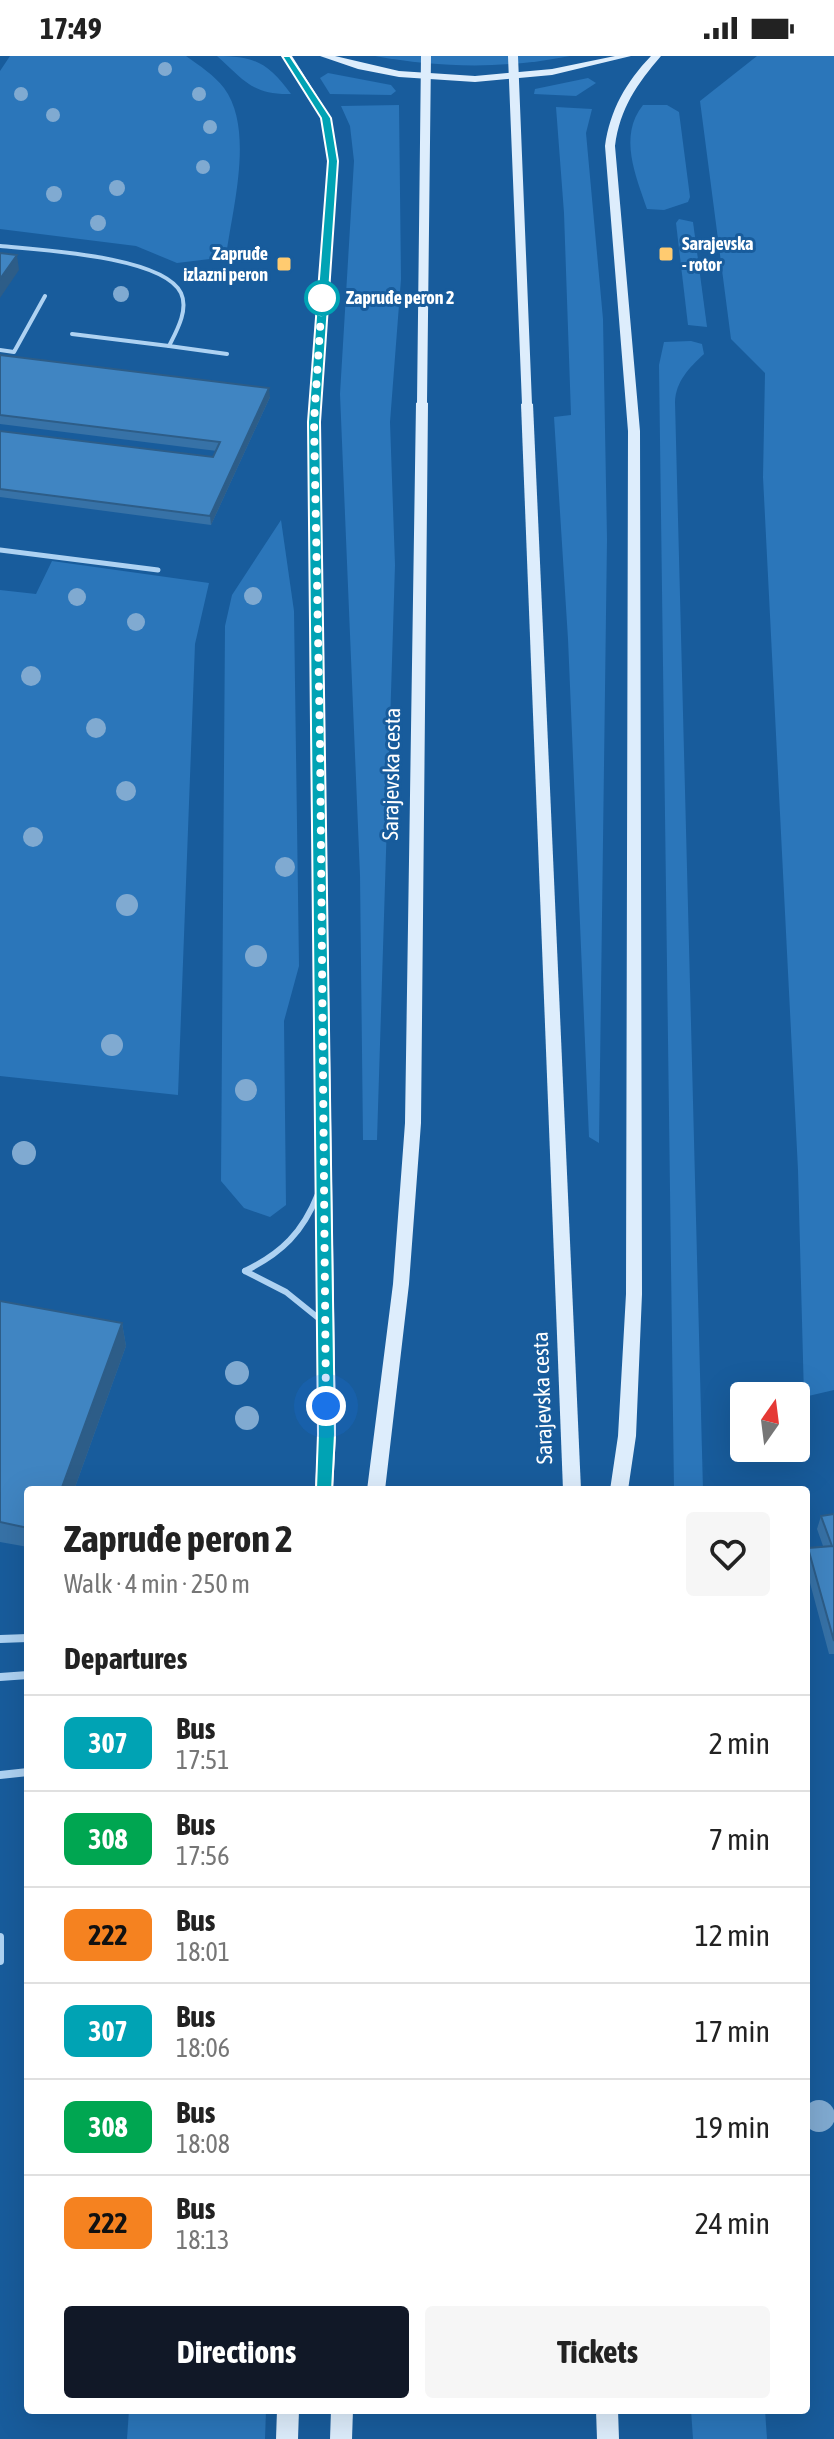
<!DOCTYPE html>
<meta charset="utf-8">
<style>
body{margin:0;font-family:"Asap Condensed",sans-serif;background:#f6f6f6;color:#222;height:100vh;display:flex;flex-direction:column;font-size:30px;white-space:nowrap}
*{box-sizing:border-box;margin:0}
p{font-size:26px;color:#767676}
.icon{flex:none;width:44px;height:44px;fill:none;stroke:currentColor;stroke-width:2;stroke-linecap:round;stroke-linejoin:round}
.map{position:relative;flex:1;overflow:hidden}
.panel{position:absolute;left:24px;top:1430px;width:786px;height:928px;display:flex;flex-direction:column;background:#fff;border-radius:8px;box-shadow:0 8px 32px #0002}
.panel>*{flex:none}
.badge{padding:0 16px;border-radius:12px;font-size:28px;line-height:52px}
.needle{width:52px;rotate:14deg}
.fabs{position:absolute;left:730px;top:1326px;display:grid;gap:16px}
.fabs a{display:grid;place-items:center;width:80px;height:80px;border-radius:8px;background:#fff;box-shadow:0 8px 32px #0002;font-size:40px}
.you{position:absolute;width:40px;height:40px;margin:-20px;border:6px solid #fff;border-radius:50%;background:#1a73e8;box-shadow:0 0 0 12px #1a73e833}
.map>.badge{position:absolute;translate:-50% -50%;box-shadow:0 0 0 4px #fff}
h2{padding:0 40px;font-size:30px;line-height:72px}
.round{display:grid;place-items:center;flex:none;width:84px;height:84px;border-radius:8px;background:#f6f6f6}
.head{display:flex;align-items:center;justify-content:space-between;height:136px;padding:0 40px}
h1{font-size:38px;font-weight:700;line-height:60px}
.cta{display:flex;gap:16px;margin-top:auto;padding:16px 40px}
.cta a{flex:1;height:92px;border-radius:8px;background:#111827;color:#fff;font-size:32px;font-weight:700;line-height:92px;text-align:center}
.cta a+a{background:#f6f6f6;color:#222}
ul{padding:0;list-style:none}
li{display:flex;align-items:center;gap:24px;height:96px;padding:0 40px;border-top:2px solid #e0e0e0}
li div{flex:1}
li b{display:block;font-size:30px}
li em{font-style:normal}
li .badge{min-width:88px;font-weight:700;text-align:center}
.status{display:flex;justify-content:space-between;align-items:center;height:56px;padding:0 40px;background:#fff;direction:ltr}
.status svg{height:22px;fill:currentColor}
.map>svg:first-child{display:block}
</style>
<div class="status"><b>17:49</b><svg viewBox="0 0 49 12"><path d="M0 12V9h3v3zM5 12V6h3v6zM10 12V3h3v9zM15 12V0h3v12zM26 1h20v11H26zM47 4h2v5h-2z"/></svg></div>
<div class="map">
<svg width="834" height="2383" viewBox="0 0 834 2383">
<rect width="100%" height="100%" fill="#185c9c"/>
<!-- green -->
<g fill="#2b76ba">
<path d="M10,0H186C200,10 214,19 224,32C255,74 232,153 226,201L177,207L136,190L0,173V15Z"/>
<path d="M217,0C255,0 268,7 291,38C252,39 244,24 217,0Z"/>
<path d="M375,0H570C504,13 441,12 375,0Z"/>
<polygon points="757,0 834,0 834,1334 804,1341 798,1114 763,421 765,317 731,283 700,45"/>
<polygon points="328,17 391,29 396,35 391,39 330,38 320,22"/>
<polygon points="588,22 596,27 576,40 534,38 535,33"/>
<polygon points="399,49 401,223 390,366 395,509 377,1084 363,1084 360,819 340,338 354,105 350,70 341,50"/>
<path d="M643,49H667L679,56L690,141L688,146L664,154L647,153C636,120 618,80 643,49Z"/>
<polygon points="556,51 592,53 586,77 603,263 607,483 599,1087 589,1081 568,583 554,361 571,359 564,157"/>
<polygon points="679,163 693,166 707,271 688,269 676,167"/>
<path d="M691,285L702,288L704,298C689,312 676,325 675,346L703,1434H674L659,309L664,286Z"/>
<polygon points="281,464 294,555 299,910 284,965 286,1149 270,1161 244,1152 221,1125 225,570 232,539"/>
<polygon points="52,505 209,527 195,588 178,1039 0,1020 0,534 36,538"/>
<polygon points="129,2354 266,2354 265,2383 127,2383"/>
<polygon points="691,2354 765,2354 767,2383 693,2383"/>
</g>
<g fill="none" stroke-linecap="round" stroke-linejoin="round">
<!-- service-far3 -->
<g stroke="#aed2f2" stroke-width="4">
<path d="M0,190C39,194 163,200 181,237C189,254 176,276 169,290L227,298"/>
<polyline points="72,278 169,290"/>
<polyline points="0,294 14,296 45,240"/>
</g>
<!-- service-far2 -->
<polyline stroke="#aed2f2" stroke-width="5" points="0,494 158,514"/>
<!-- service-far1 -->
<g stroke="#aed2f2" stroke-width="6">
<path d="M245,1215C282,1197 303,1176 318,1138"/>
<polyline points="245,1215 286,1236 322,1265"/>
</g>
<!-- service -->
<g stroke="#aed2f2" stroke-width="8">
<polyline points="0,1583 28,1582"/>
<polyline points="0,1621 28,1619"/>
<polyline points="0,1719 28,1716"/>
<polyline points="0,1881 0,1905"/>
</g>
<!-- secondary -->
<g fill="#ddedfc" fill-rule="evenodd">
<polygon points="282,0 292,0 331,62 338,105 320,366 336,1378 333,1434 315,1434 318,1378 308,366 328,105 321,62"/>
<polygon points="320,0 335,0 399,15 475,20 552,13 615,0 631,0 552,19 475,26 399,21 358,13"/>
<path d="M651,0H661C637,28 620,52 615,90L640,375L642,1238L636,1380L628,1434H610L618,1380L626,1238L628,375L605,90C610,54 626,26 651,0Z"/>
<polygon points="422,344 428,347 421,1067 409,1228 385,1434 367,1434 393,1228 405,1067 416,347"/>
<polygon points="527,345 533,348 581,1434 563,1434 521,348"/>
<polygon points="277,2354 299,2354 298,2383 276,2383"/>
<polygon points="331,2354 353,2354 352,2383 330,2383"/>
<polygon points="596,2354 618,2354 619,2383 597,2383"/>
</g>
<!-- secondary-bridge -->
<g stroke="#ddedfc" stroke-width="10">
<polyline points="513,0 527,348"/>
<polyline points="422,347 426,0"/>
</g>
</g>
<!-- trees -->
<g fill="#80aad1">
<circle cx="165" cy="13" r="7"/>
<circle cx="21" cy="38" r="7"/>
<circle cx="199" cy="38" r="7"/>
<circle cx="53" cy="59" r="7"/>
<circle cx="210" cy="71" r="7"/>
<circle cx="203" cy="111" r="7"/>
<circle cx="117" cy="132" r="8"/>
<circle cx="54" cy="138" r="8"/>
<circle cx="98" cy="167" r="8"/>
<circle cx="121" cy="238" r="8"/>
<circle cx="253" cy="540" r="9"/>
<circle cx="77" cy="541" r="9"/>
<circle cx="136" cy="566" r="9"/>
<circle cx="31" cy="620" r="10"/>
<circle cx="96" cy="672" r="10"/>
<circle cx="126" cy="735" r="10"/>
<circle cx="33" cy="781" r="10"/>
<circle cx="285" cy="811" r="10"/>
<circle cx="127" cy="849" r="11"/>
<circle cx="256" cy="900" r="11"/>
<circle cx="112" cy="989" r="11"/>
<circle cx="246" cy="1034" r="11"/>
<circle cx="24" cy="1097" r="12"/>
<circle cx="237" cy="1317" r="12"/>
<circle cx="247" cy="1362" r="12"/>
<circle cx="819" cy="2060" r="16"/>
</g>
<!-- wall -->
<g fill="#3772a7">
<polygon points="0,299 270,341 211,469 0,441 0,375 213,401 217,395 0,368"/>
<polygon points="0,1245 122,1267 126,1290 74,1434 28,1434 28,1491 0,1486"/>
<polygon points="834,1458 834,1598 829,1598 806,1512 806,1500 808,1492 823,1490 817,1473 821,1460"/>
</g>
<!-- shaded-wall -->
<g fill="#2d5d88">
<polygon points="17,199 19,214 0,242 0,223"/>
<polygon points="269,332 270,341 211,469 210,460"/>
<polygon points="122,1267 126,1290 74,1434 61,1434"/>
</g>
<!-- building -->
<g fill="#4085c2" stroke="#2d5d88" stroke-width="2">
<polygon points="0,197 17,199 0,223"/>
<polygon points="0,299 269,332 210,460 0,433 0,375 213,401 220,386 0,359"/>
<polygon points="0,1245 122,1267 61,1434 28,1434 28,1472 0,1466"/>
<polygon points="834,1458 834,1585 808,1492 832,1490 821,1460"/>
</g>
<!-- line -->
<polygon fill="#00a3b4" stroke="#fff" stroke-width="2" points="282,0 290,0 331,62 338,105 320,366 335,1378 332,1434 324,1441 316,1434 318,1378 308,366 328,105 321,62"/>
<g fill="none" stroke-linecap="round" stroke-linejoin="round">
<!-- walk -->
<polyline stroke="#fff" stroke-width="8" stroke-dasharray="0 14.4" points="322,242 314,366 320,685 326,1350"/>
</g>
<!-- markers -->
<g fill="#ffcb70" stroke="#185c9c" stroke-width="3">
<rect x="658" y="190" width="16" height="16" rx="4"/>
<rect x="276" y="200" width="16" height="16" rx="4"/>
</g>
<circle fill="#fff" stroke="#00a3b4" stroke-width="4" cx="322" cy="242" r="16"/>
<g text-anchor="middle" stroke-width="6" stroke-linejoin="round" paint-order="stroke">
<!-- far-poi labels -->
<g font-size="18" font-weight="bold" fill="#fff" stroke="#185c9c" text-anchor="start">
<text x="682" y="194">Sarajevska<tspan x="682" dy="21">- rotor</tspan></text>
<text x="268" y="204" text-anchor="end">Zapruđe<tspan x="268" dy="21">izlazni peron</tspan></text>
</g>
<!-- far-stop labels -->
<g font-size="18" font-weight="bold" fill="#fff" stroke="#185c9c" text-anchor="start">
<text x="346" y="248">Zapruđe peron 2</text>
</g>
<!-- street labels -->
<g font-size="22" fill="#fff" stroke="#185c9c">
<text transform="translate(391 718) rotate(-89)" y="8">Sarajevska cesta</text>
<text transform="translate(542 1342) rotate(-92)" y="8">Sarajevska cesta</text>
</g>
</g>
</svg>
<div class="fabs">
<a><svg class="needle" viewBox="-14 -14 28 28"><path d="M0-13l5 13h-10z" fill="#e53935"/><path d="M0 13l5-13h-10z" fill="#767676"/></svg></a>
</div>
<div class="you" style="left:326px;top:1350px"></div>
<section class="panel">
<div class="head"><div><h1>Zapruđe peron 2</h1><p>Walk · 4 min · 250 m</p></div><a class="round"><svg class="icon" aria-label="heart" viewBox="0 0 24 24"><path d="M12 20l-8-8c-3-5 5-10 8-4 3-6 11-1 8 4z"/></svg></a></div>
<h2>Departures</h2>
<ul>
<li><span class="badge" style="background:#00a3b4;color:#fff">307</span><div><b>Bus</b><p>17:51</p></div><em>2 min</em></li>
<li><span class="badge" style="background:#00a651;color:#fff">308</span><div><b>Bus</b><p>17:56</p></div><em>7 min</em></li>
<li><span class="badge" style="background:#f58220;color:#111">222</span><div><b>Bus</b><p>18:01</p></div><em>12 min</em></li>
<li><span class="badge" style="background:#00a3b4;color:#fff">307</span><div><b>Bus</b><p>18:06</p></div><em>17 min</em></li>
<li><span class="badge" style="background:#00a651;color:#fff">308</span><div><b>Bus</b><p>18:08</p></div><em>19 min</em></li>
<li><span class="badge" style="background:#f58220;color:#111">222</span><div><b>Bus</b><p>18:13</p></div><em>24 min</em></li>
</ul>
<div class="cta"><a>Directions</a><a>Tickets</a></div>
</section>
</div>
